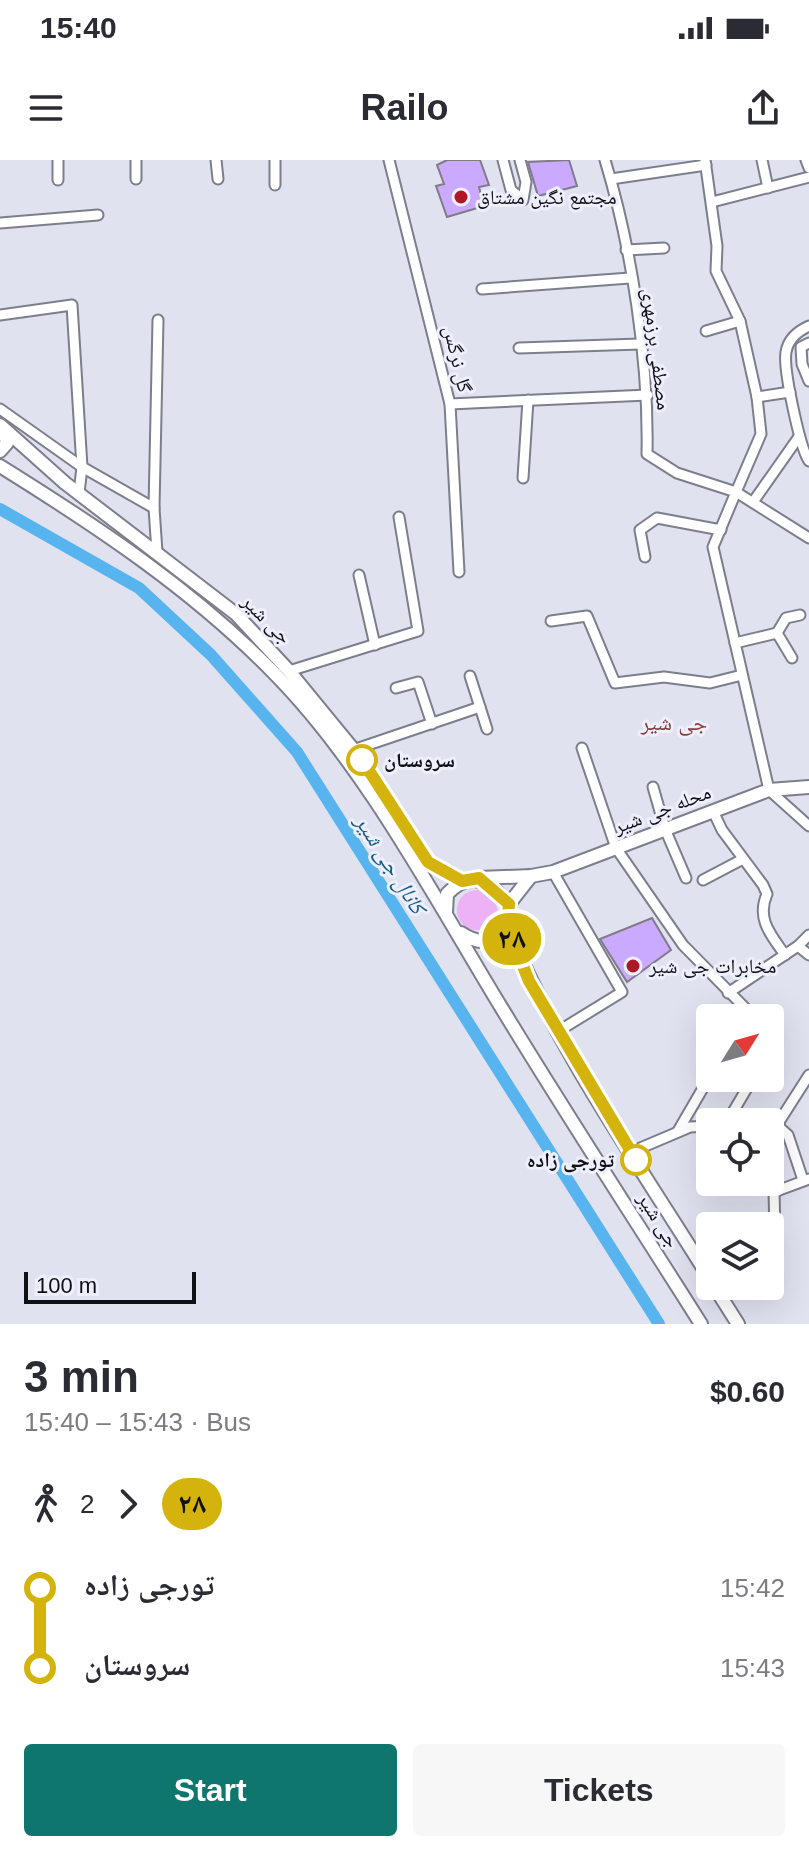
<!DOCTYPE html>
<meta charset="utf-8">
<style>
body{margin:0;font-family:Arial,"Noto Naskh Arabic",sans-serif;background:#f7f7f7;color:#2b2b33;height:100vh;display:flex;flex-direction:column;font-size:30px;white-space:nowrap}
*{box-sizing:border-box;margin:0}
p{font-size:26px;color:#7c7c81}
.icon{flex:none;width:44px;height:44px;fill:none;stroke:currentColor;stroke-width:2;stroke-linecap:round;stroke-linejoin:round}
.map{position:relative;height:1164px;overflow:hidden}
.panel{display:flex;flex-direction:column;background:#fff;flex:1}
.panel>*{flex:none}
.badge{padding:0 16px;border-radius:26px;font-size:28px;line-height:52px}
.needle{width:52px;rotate:53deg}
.controls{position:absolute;left:696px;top:844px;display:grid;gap:16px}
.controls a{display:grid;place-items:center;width:88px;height:88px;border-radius:8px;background:#fff;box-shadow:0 8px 32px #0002;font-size:40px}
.scale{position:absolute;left:24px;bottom:20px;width:172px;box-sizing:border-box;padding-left:8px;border:4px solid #0f0f14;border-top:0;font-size:22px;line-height:28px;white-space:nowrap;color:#0f0f14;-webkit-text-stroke:6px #edeffd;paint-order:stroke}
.map>.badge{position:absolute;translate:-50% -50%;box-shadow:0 0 0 4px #fff}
.legs{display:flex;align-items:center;gap:12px;height:88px;padding:0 24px;font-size:26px}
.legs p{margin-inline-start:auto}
.overview{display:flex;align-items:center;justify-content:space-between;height:136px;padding:0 24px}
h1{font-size:44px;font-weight:600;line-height:60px}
.primary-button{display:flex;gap:16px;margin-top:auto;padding:16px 24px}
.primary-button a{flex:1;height:92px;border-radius:8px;background:#0f766e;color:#fff;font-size:32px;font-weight:600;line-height:92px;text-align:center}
.primary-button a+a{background:#f7f7f7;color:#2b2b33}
ul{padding:0 24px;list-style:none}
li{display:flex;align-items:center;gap:28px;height:80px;font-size:30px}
li i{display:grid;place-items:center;width:12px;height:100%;margin:0 10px;background:currentColor}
li i::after{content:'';width:20px;height:20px;margin:-10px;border:6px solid;border-radius:50%;background:#fff}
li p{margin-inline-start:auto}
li:first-child i{background:linear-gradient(#0000 50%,currentColor 0)}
li:last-child i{background:linear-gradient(currentColor 50%,#0000 0)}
.status{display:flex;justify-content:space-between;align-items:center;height:56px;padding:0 40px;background:#fff;direction:ltr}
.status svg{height:22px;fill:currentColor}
header{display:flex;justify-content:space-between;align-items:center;height:104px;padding:0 24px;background:#fff;font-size:36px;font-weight:600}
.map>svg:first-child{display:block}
</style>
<div class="status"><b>15:40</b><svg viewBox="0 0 49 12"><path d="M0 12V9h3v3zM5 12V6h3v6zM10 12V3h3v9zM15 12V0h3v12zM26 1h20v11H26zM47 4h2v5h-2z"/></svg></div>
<header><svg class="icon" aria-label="menu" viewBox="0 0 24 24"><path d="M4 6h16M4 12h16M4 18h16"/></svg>Railo<svg class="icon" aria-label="share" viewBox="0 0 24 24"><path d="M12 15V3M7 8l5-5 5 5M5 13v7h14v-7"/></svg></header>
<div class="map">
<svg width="809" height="1164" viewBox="0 0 809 1164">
<rect width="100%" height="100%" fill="#e0e2f0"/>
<!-- green -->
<circle fill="#edb2f6" cx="477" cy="750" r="20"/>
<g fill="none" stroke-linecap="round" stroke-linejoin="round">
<!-- canal -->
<polyline stroke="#57b4ee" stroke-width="12" points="0,349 139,428 211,495 297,592 659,1164"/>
</g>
<!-- building -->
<g fill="#caaaff" stroke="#7f7b87" stroke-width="2">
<polygon points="447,0 480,0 489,25 479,27 484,46 447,57 436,26 444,24 437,5"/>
<polygon points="569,0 577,26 538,36 528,2"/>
<polygon points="652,758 671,790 627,822 600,779"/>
</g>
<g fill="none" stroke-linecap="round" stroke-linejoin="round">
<!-- street casing -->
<g stroke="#7d7e8b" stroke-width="13">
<g id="street">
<polyline points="216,0 218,19"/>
<polyline points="389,0 450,244 459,412"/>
<polyline points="503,0 511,30 523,40 526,22 520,0"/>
<path d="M605,0C632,89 649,202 647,294L677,313L736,332L713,387L769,630L809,666"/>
<polyline points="705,0 717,86 716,111 740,161 757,237 790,232"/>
<polyline points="762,0 768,28"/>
<polyline points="806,0 809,8"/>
<polyline points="136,19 136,0"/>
<polyline points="611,19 706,5"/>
<polyline points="58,20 58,0"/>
<polyline points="275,25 275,0"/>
<polyline points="712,42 809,17"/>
<polyline points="0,63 98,55"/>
<polyline points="626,90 664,88"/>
<polyline points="482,129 630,118"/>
<polyline points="0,155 72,145 82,307 79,333"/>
<path d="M809,166C798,171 788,179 786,192C783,209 800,288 809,301"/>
<polyline points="706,171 740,161"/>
<polyline points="809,183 801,187 802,204 809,221"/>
<polyline points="519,188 640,184"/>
<polyline points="757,237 761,274 736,332 809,378"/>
<polyline points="450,244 648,235"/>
<polyline points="0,249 82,307 154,348"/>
<polyline points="523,318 528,240"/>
<polyline points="753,342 798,278"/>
<polyline points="157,392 154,348 158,160"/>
<polyline points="645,397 640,370 657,358 721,370"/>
<polyline points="359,415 375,485"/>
<polyline points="551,461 587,456 615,523 664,517 710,523 742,515"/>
<polyline points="735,483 777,473"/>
<polyline points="792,498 777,473 786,458 800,455"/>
<polyline points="289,511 418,471 399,357"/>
<polyline points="470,516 487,569"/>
<polyline points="396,528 418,522 432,564"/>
<polyline points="582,588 616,688 683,785 755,858"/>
<polyline points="353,590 480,547"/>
<polyline points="653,627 665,669 686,718"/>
<path d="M713,651L722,670L763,725L767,734C756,759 771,775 785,795"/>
<polyline points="553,712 622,832 557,872"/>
<polyline points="703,720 743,699"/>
<polyline points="798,786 809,795"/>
<polyline points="728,833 798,786 809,775"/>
<polyline points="770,872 777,880"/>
<polyline points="727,962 753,918"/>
<polyline points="770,965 777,965 788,975 803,1020"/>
<polyline points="777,965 809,915"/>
<polyline points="678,971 710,916"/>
<polyline points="631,992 690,967 710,966"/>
<polyline points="770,1110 775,1072 774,1032 809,1019"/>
</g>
</g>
<!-- secondary casing -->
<g stroke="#7d7e8b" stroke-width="16">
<g id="secondary">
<polyline points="0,265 65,323 236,454 289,511 362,600 428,702 462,721"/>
<polyline points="0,291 7,283 4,270"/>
<path d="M0,306C98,367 193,430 274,513C365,605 434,737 501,847C566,954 634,1058 701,1164"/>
<polyline points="479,718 531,716 553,712 769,630 809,627"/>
<polyline points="509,744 531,716"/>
<path d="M446,752L447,734C472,708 489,722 509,744C508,776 490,792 461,773"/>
<path d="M507,766C558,892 639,1004 710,1119"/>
<polyline points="714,1126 738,1164"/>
</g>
</g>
<!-- street -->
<use href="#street" stroke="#fff" stroke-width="9"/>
<!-- secondary -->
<use href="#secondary" stroke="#fff" stroke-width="12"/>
</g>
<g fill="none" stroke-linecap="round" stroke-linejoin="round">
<!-- line-1 casing -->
<g stroke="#fff" stroke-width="18">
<polyline id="line-1" points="362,600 428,702 462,721 479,718 509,744 507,766 529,821 636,1000"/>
</g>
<!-- line-1 -->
<use href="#line-1" stroke="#d4b30c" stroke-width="12"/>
</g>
<!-- markers -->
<g fill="#ad1925" stroke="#edeffd" stroke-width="3">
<circle cx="461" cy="37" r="8"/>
<circle cx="633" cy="806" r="8"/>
</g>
<g fill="#fff" stroke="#d4b30c" stroke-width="4">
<circle cx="362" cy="600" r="14"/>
<circle cx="636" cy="1000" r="14"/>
</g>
<g text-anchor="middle" stroke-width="6" stroke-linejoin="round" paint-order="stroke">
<!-- poi labels -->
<g font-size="20" fill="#0f0f14" stroke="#edeffd" text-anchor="start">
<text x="477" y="44">مجتمع نگین مشتاق</text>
<text x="649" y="813">مخابرات جی شیر</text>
</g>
<!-- street labels -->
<g font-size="20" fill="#0f0f14" stroke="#edeffd">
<text transform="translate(657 189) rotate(83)" y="7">مصطفی برزمهری</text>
<text transform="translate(458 199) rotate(77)" y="7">گل نرگس</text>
<text transform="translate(267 459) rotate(45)" y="7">جی شیر</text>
<text transform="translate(662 649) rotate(-21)" y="7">محله جی شیر</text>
<text transform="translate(659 1060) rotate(58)" y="7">جی شیر</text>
</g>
<!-- stop labels -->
<g font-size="20" font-weight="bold" fill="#0f0f14" stroke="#edeffd" text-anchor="start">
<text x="384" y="607">سروستان</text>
<text x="614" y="1007" text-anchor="end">تورجی زاده</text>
</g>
<!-- neighbourhood labels -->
<g font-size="22" fill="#863d3a" stroke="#edeffd">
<text x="674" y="570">جی شیر</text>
</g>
<!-- water labels -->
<g font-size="22" font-style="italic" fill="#185d84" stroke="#edeffd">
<text transform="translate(391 704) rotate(58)" y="8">کانال جی شیر</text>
</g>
</g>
</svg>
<div class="controls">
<a><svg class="needle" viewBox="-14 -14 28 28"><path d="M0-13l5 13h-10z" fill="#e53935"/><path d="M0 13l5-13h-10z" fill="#7c7c81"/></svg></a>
<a><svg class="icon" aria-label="locate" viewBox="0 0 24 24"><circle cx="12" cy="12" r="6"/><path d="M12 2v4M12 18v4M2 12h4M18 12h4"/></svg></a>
<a><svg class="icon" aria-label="layers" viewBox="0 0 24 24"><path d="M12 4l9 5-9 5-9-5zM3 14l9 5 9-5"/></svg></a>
</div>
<div class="scale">100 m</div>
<b class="badge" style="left:512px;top:779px;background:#d4b30c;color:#111">۲۸</b>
</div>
<section class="panel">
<div class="overview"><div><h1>3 min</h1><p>15:40 – 15:43 · Bus</p></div><b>$0.60</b></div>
<div class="legs"><svg class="icon" aria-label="walk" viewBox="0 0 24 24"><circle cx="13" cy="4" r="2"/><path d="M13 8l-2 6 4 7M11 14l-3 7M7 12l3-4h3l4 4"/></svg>2<svg class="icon" aria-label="forward" viewBox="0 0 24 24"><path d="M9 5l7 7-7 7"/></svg><b class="badge" style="background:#d4b30c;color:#111">۲۸</b></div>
<ul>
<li><i style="color:#d4b30c"></i><b>تورجی زاده</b><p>15:42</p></li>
<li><i style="color:#d4b30c"></i><b>سروستان</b><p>15:43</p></li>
</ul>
<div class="primary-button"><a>Start</a><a>Tickets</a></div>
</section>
